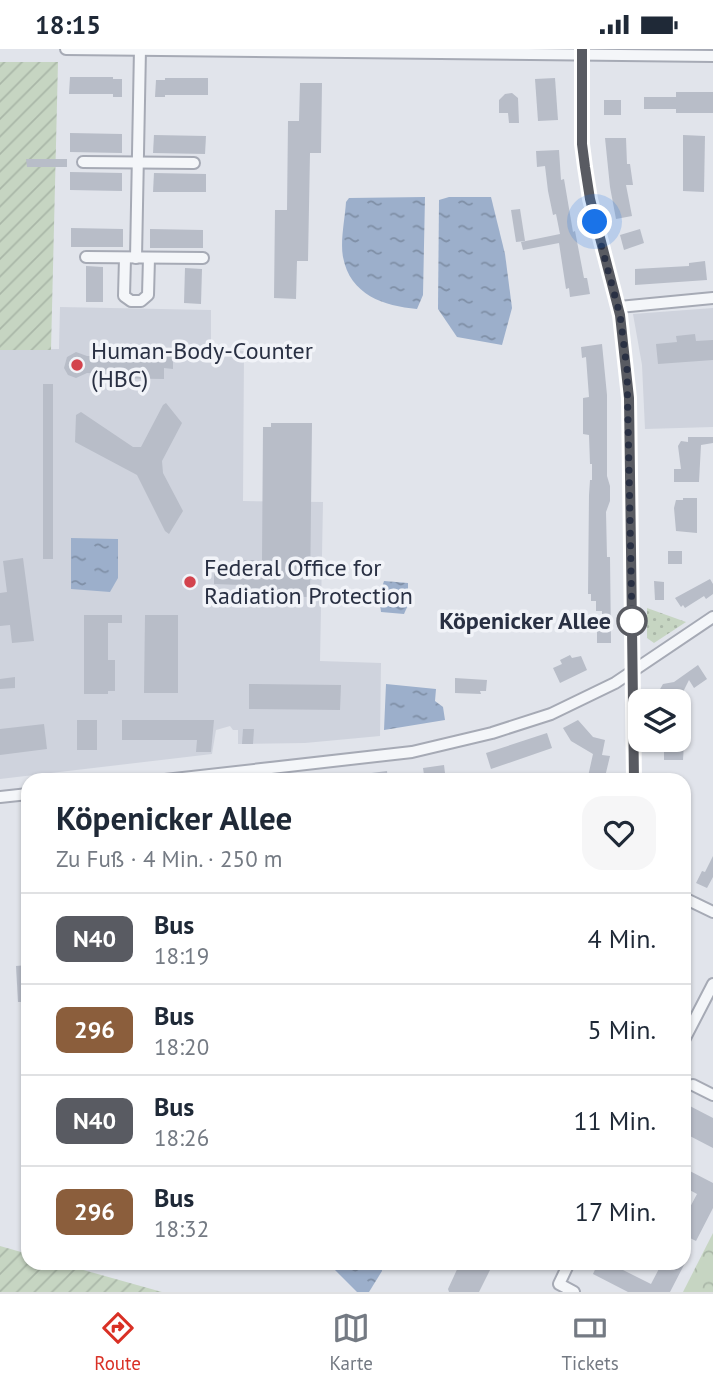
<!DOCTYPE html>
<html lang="de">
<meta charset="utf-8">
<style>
body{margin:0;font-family:"PT Sans",sans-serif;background:#f6f6f7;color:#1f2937;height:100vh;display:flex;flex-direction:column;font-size:26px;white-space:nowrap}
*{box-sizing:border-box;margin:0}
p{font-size:23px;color:#747a83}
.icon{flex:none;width:38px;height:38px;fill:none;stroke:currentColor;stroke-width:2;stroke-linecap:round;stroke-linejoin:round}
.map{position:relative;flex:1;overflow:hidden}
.details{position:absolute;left:21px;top:724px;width:670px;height:497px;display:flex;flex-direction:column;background:#fff;border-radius:21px;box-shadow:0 2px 5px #0004}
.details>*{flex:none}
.badge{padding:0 14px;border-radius:10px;font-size:24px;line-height:46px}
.fabs{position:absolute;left:628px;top:640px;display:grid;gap:14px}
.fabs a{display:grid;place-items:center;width:63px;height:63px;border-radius:14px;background:#fff;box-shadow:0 2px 5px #0004;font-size:35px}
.you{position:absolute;width:35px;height:35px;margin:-18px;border:5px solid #fff;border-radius:50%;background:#1a73e8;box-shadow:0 0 0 10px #1a73e833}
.map>.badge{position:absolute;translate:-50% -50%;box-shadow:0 0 0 4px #fff}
.round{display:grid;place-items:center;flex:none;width:74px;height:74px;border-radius:21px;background:#f6f6f7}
.overview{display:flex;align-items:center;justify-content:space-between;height:119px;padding:0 35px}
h1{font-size:33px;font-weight:600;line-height:52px}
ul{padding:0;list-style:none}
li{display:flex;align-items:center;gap:21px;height:91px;padding:0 35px;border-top:2px solid #e0e1e3}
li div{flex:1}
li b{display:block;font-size:26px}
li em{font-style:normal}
li .badge{min-width:77px;font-weight:700;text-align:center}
.status{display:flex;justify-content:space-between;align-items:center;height:49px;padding:0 35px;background:#fff;direction:ltr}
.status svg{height:19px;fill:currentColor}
.tabs{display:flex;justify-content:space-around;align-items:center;height:98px;border-top:2px solid #e0e1e3;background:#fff;font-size:19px;color:#747a83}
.tabs a{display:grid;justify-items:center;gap:4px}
.tabs .selected{color:#d93025}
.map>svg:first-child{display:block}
</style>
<div class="status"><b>18:15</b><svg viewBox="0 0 49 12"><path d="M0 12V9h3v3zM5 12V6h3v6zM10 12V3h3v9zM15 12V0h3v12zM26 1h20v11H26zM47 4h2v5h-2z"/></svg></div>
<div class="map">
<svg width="713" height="1243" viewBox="0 0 713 1243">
<defs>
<pattern id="grass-dots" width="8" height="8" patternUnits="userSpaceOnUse" patternTransform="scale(1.75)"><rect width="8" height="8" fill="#c6d5c2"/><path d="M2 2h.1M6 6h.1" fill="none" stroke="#aab7a8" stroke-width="1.8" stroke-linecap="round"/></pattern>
<pattern id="park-crowns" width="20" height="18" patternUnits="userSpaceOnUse" patternTransform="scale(1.75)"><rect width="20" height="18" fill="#c6d5c2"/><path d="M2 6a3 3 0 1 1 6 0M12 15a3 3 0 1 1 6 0" fill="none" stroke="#aab7a8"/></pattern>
<pattern id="garden-furrows" width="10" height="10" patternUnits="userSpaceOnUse" patternTransform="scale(1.75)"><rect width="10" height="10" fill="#c6d5c2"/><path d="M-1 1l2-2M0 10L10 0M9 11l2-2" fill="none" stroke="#aab7a8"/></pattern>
<pattern id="water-ripples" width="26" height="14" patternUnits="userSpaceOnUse" patternTransform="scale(1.75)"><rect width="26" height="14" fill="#9cafcb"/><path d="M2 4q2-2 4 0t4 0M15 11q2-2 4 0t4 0" fill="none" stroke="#7f8fa6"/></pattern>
</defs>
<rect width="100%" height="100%" fill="#e1e4eb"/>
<!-- built -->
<g fill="#cfd3dd">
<polygon points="60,258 211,261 211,299 244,302 243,452 323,453 320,612 381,614 380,687 305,694 238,695 238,681 233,681 230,677 216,681 212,705 0,730 0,301 59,300"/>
<polygon points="713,259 713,378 645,380 642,316 633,265"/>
</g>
<!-- grass -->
<polygon fill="url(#grass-dots)" points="647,559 686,573 654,594 647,589"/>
<!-- park -->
<polygon fill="url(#park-crowns)" points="713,1184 713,1243 683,1243"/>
<!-- garden -->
<g fill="url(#garden-furrows)">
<polygon points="0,13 58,13 51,301 0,301"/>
<polygon points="0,1197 28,1205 28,1214 62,1215 162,1243 0,1243"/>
</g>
<!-- water -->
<g fill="url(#water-ripples)">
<path d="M425,148L423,246L417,260C384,257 350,246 343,208C340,192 345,170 346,153L349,149Z"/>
<polygon points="449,148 491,148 505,205 512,259 502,296 457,288 438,260 439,151"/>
<polygon points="71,489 118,490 118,529 110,543 71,540"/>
<polygon points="384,532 408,534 408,556 404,565 381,563 379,548"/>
<polygon points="386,635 436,640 435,652 443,658 445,671 384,681"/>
<polygon points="329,1215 382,1215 382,1222 369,1243 357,1243"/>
</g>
<!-- building -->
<g fill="#b8bdc8">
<polygon points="70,28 113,28 113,30 122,30 122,48 113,48 113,45 69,45"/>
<polygon points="165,29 208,29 208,46 165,46 165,48 155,48 156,31 165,31"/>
<polygon points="555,29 558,71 538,72 535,30"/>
<polygon points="300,34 322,34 321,104 310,104 308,212 297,212 296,250 274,249 275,161 287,161 288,72 299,72"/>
<polygon points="676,43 713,43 713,64 676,64 676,60 644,60 644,48 676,48"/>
<polygon points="512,44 518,49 519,74 509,74 508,64 499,64 499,51 505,45"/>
<rect x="604" y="51" width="17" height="15"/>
<polygon points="70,84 122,85 122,104 70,103"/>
<polygon points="154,86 206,87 205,105 153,104"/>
<polygon points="683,86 705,87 704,143 683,142"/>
<polygon points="605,89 626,89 627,115 630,115 633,136 626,136 632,167 616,170 610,138"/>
<polygon points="559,101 561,131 564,130 573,183 575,182 584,229 587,229 590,245 570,248 569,239 566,240 559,194 523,201 521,193 560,185 556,165 553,166 548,142 545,117 537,118 536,102"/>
<polygon points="26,110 67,110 67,118 27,118"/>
<polygon points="70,123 122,124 122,142 70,141"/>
<polygon points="154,124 206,125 206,143 153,143"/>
<polygon points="520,160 525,192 516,193 511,161"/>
<polygon points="71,179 123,180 123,198 71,198"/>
<polygon points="150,180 203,181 203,199 150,199"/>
<polygon points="640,180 644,194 624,201 620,186"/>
<polygon points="705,212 707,231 635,236 635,220 689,217 689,214"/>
<polygon points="86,217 103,218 103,253 86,253"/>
<polygon points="185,219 202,220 201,255 184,254"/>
<polygon points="695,285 696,292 713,291 713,311 658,315 656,295 677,293 676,287"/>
<polygon points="602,295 607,346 607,427 610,437 610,452 606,463 607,508 610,508 611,594 597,594 597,579 602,579 602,562 596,562 596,552 591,552 591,545 588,545 589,446 590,431 592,431 592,415 590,415 589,386 583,385 583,349 589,348 586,308 582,309 581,298"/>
<polygon points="160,300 173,300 173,320 164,319 164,330 104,329 104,325 87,324 76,329 68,326 64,319 67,308 76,303 87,307 160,308"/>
<rect x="43" y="335" width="10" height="175"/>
<polygon points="166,354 182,374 162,412 163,424 183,462 169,485 165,482 137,426 75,393 76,366 81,363 133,398 141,398 163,356"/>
<polygon points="271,374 312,374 310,548 262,547 262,539 241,539 241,536 214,535 214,514 244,514 244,511 262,511 263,378 271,378"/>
<polygon points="688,388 713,388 713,394 701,396 699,433 674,433 674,420 681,420 678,397 681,392 688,393"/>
<polygon points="683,449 697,449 697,484 676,482 674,459 676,451 683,451"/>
<rect x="668" y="502" width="14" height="13"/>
<polygon points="23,509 34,592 12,594 10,576 0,577 0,544 7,543 3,512"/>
<polygon points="710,530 713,535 713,545 706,550 704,547 685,559 683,556 681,558 675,549"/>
<polygon points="654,532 664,533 664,551 655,551"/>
<polygon points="84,566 122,566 122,574 108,574 108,611 115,611 115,642 108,642 108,645 84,645"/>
<polygon points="145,566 178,566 178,644 144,644"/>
<polygon points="570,606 572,609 581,607 587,621 560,634 553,619 562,615 560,611"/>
<polygon points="698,616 707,630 694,639 689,631 678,653 662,651 659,642 663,635 674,633"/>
<polygon points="15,628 15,639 0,640 0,630"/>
<polygon points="455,629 487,631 486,642 480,642 481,645 455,644"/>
<polygon points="249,635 341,636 340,661 249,660"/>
<rect x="77" y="671" width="20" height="30"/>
<polygon points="122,671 214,671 211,703 196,703 197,691 122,691"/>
<polygon points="578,671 593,688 605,691 602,706 610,707 604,732 587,732 593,705 571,692 563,679"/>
<polygon points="44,675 47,700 0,706 0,680"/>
<polygon points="243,680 254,680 253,695 242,695"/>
<polygon points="547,684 552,699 491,720 486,704"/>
<polygon points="664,694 684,694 683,711 664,711"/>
<polygon points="444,716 446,732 425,732 423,719"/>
<polygon points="387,722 388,732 356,732 356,726"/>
<polygon points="713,807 713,828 707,839 696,834 702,822 705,823"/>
<polygon points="28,916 28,953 18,953 16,917"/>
<polygon points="684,1054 713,1069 713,1099 684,1084"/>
<polygon points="684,1119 713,1134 713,1159 696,1192 684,1186 684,1161 688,1162 697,1145 684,1138"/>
<polygon points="460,1214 483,1214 482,1217 490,1221 479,1243 449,1243 448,1240"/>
<polygon points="598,1214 622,1214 619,1219 651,1235 662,1214 685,1214 670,1243 628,1243 593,1225"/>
</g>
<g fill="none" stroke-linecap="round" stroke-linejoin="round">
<!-- minor casing -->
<g stroke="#a6aab5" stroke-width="14">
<g id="minor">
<polyline points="66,0 713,7"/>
<polyline points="582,0 582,95 590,150 620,266 629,349 634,732"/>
<polyline points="83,113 194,114"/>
<polyline points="86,208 203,209"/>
<polyline points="125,209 124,247 131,252 141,252 148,246 149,209"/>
<polyline points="136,209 140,0"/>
<polyline points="619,258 713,249"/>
<polyline points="156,732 412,703 492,684 551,665 615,634 713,568"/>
<polyline points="0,748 28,745"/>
<polyline points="684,849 713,863"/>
<polyline points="684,991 713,935"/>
<polyline points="693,1036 713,1046"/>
<polyline points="569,1214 559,1235 574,1243"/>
</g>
</g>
<!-- minor -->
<use href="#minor" stroke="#f4f6f9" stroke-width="10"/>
</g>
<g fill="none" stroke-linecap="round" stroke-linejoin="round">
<!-- line casing -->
<g stroke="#fff" stroke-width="16">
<polyline id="line" points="582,0 582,95 585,118 590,150 620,266 629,349 634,732"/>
</g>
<!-- line -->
<use href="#line" stroke="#595b62" stroke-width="10"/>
<!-- walk -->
<polyline stroke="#293043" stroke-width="7" stroke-dasharray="0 12.6" points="595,173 620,266 627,320 632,572"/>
</g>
<!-- markers -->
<g fill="#d3434d" stroke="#f1f3f8" stroke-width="2.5">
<circle cx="77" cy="316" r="7"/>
<circle cx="190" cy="533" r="7"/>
</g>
<circle fill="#fff" stroke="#595b62" stroke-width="3.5" cx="632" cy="572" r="14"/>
<g text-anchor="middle" stroke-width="7" stroke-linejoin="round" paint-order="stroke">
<!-- poi labels -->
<g font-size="24" fill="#293043" stroke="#f1f3f8" text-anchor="start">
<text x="91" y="310">Human-Body-Counter<tspan x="91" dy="28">(HBC)</tspan></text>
<text x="204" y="527">Federal Office for<tspan x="204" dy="28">Radiation Protection</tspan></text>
</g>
<!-- stop labels -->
<g font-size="24" font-weight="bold" fill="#293043" stroke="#f1f3f8" text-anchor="end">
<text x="611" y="580">Köpenicker Allee</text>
</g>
</g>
</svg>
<div class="fabs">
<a><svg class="icon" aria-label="layers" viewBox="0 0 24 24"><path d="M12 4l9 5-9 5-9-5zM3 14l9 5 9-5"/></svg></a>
</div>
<div class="you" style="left:595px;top:173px"></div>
<section class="details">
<div class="overview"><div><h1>Köpenicker Allee</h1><p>Zu Fuß · 4 Min. · 250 m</p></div><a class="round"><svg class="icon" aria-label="heart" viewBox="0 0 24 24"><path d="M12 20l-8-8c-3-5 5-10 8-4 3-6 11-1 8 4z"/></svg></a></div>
<ul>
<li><span class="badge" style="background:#595b62;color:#fff">N40</span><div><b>Bus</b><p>18:19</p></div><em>4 Min.</em></li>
<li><span class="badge" style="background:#8b5e3c;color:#fff">296</span><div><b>Bus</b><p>18:20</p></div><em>5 Min.</em></li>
<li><span class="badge" style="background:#595b62;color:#fff">N40</span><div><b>Bus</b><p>18:26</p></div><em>11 Min.</em></li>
<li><span class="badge" style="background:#8b5e3c;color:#fff">296</span><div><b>Bus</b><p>18:32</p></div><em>17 Min.</em></li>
</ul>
</section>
</div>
<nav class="tabs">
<a class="selected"><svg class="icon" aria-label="directions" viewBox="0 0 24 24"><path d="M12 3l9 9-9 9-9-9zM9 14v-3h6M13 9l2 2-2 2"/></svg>Route</a>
<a><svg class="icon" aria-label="map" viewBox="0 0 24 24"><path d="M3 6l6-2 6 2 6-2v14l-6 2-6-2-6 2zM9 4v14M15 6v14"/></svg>Karte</a>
<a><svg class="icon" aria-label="tickets" viewBox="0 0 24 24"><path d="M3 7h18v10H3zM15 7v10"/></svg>Tickets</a>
</nav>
